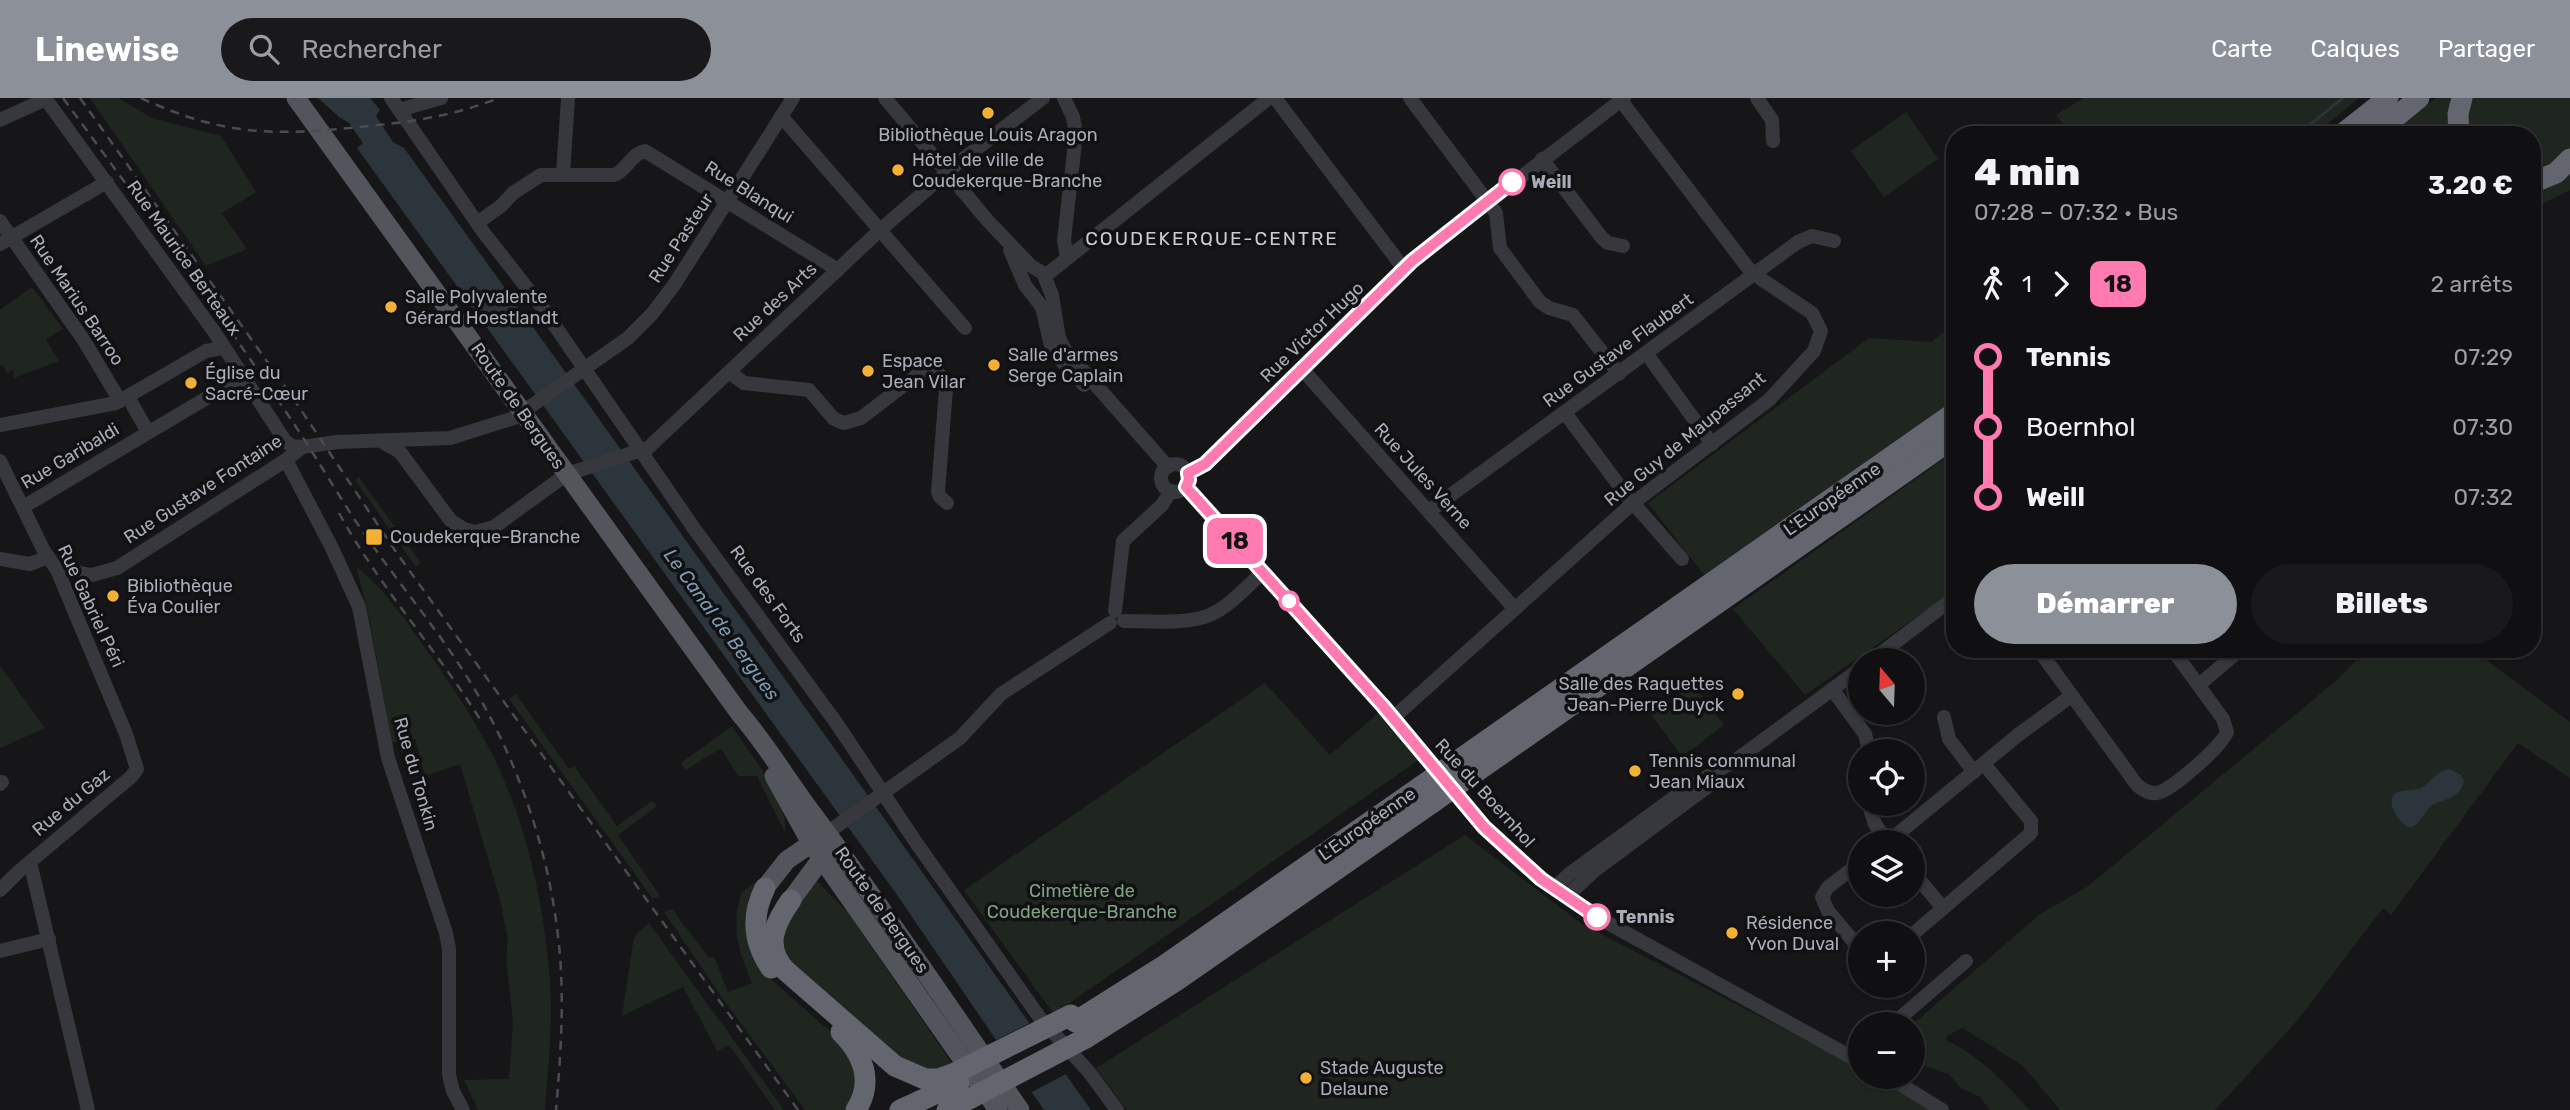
<!DOCTYPE html>
<html lang="fr">
<meta charset="utf-8">
<style>
body{margin:0;font-family:Rubik,sans-serif;background:#19191b;color:#f1f3f6;height:100vh;display:flex;flex-direction:column;font-size:26px;white-space:nowrap}
*{box-sizing:border-box;margin:0}
p{font-size:23px;color:#9c9d9f}
.icon{flex:none;width:38px;height:38px;fill:none;stroke:currentColor;stroke-width:2;stroke-linecap:round;stroke-linejoin:round}
.map{position:relative;flex:1;overflow:hidden}
.drawer{position:absolute;left:1946px;top:28px;width:595px;height:532px;display:flex;flex-direction:column;background:#101012;border-radius:28px;box-shadow:0 2px 5px #0004,0 0 0 2px #303032}
.drawer>*{flex:none}
.badge{padding:0 14px;border-radius:10px;font-size:24px;line-height:46px}
.needle{width:46px;rotate:341deg}
.fabs{position:absolute;left:1848px;top:550px;display:grid;gap:14px}
.fabs a{display:grid;place-items:center;width:77px;height:77px;border-radius:50%;background:#101012;box-shadow:0 2px 5px #0004,0 0 0 2px #303032;font-size:35px}
.map>.badge{position:absolute;translate:-50% -50%;box-shadow:0 0 0 4px #fff}
.legs{display:flex;align-items:center;gap:10px;height:77px;padding:0 28px;font-size:23px}
.legs p{margin-inline-start:auto}
.headline{display:flex;align-items:center;justify-content:space-between;height:119px;padding:0 28px}
h1{font-size:38px;font-weight:800;line-height:52px}
.action{display:flex;gap:14px;margin-top:auto;padding:14px 28px}
.action a{flex:1;height:80px;border-radius:42px;background:#8c9099;color:#fff;font-size:28px;font-weight:800;line-height:80px;text-align:center}
.action a+a{background:#19191b;color:#f1f3f6}
ul{padding:0 28px;list-style:none}
li{display:flex;align-items:center;gap:24px;height:70px;font-size:26px}
li i{display:grid;place-items:center;width:10px;height:100%;margin:0 9px;background:currentColor}
li i::after{content:'';width:18px;height:18px;margin:-9px;border:5px solid;border-radius:50%;background:#101012}
li p{margin-inline-start:auto}
li:first-child i{background:linear-gradient(#0000 50%,currentColor 0)}
li:last-child i{background:linear-gradient(currentColor 50%,#0000 0)}
header{display:flex;align-items:center;gap:42px;box-sizing:border-box;height:98px;padding:0 35px;background:#8c9099;color:#fff}
header strong{font-size:33px}
nav{display:flex;gap:38px;margin-inline-start:auto;font-size:24px}
.search{width:490px;height:63px;background:#19191b;display:flex;align-items:center;gap:18px;box-sizing:border-box;padding:0 24px;border-radius:38px;color:#9c9d9f;font-size:26px}
.map>svg:first-child{display:block}
</style>
<header>
<strong>Linewise</strong>
<div class="search"><svg class="icon" aria-label="search" viewBox="0 0 24 24"><circle cx="10" cy="10" r="6"/><path d="M15 15l6 6"/></svg>Rechercher</div>
<nav><a>Carte</a><a>Calques</a><a>Partager</a></nav>
</header>
<div class="map">
<svg width="2570" height="1012" viewBox="0 0 2570 1012">
<rect width="100%" height="100%" fill="#161618"/>
<!-- green -->
<g fill="#1e261f">
<polygon points="90,0 118,0 152,20 221,38 256,94 222,115 247,151 206,168"/>
<polygon points="2083,0 2359,0 2314,37 2072,37 2056,17"/>
<polygon points="2436,0 2570,0 2570,92 2532,111 2532,37 2387,37"/>
<polygon points="1906,14 1938,61 1884,99 1851,53"/>
<polygon points="32,189 63,231 46,241 59,263 14,280 13,272 7,275 3,267 0,267 0,212"/>
<polygon points="1955,225 1955,301 1704,477 1648,405 1869,240 1931,244"/>
<polygon points="1955,353 1955,492 1805,597 1733,511"/>
<polygon points="358,378 421,465 416,469 356,383"/>
<path d="M356,468C389,495 413,533 437,567C462,603 487,641 504,682C531,744 545,817 550,884C553,926 548,970 545,1012H478L464,982L509,981L513,923L506,861L508,843L500,801L460,666L425,678L415,641L392,645L368,514Z"/>
<path d="M2367,551H2471L2570,624V680L2518,645L2391,817L2383,810L2297,923L2215,1012H2060L2023,968L1963,930L1948,937L1945,942C1980,957 2004,985 2030,1012H1990L1980,999L1960,990L1949,976L1913,964V926L2040,816L2087,789L2337,582Z"/>
<polygon points="0,568 45,630 0,650"/>
<polygon points="1265,585 1330,657 1378,615 1420,661 1054,916 964,792"/>
<polygon points="1692,586 1724,627 1682,659 1651,616"/>
<polygon points="516,596 569,671 574,668 617,728 652,703 657,708 618,737 660,798 653,801 509,601"/>
<path d="M732,628C749,655 789,702 785,734L757,678H738L722,652H718L685,672L681,665Z"/>
<polygon points="1465,737 1582,826 1853,967 1860,971 1860,978 1872,978 1931,1012 1127,1012 1096,970"/>
<path d="M817,783L849,816L953,967L938,975L910,968L787,866C770,825 792,812 817,783Z"/>
<path d="M755,784L757,787L761,868L773,883L848,949L858,965L856,995L847,1012H805L723,901L664,814L672,811L709,860L714,859L728,894L752,885C737,850 732,832 741,795Z"/>
<polygon points="649,825 784,1012 775,1012 729,947 717,953 683,889 622,918 633,845 636,836"/>
</g>
<!-- water -->
<g fill="#2c353c">
<path d="M318,0H370L380,12L376,18L393,44L404,50C635,370 863,690 1091,1012H1044L895,794L357,50L363,45L349,25L339,19Z"/>
<path d="M2450,671L2461,677L2464,683C2460,699 2447,701 2434,706C2422,712 2415,746 2397,718C2392,710 2390,706 2393,697C2402,690 2412,694 2421,690C2432,683 2436,673 2450,671Z"/>
</g>
<!-- pier -->
<polygon fill="#161618" points="1030,925 1066,976 1032,994 996,942"/>
<g fill="none" stroke-linecap="round" stroke-linejoin="round">
<!-- stream -->
<polyline stroke="#2c353c" stroke-width="2.5" points="2297,37 2343,0"/>
<!-- minor -->
<g stroke="#37383d" stroke-width="14">
<polyline points="45,0 215,235 285,343 292,348 302,349"/>
<polyline points="391,0 484,135 542,209 693,429 837,626 915,743 1040,920 1089,974 1117,1012"/>
<polyline points="885,0 988,123 1031,168 1043,175 1052,197 1059,240 1065,252 1168,369"/>
<polyline points="1064,0 1073,19 1076,36 1064,142 1067,160"/>
<polyline points="1275,0 1404,171"/>
<polyline points="1410,0 1496,115 1500,150 1540,204 1549,210 1573,217 1619,276"/>
<polyline points="1757,0 1772,22 1773,43"/>
<polyline points="399,12 441,0"/>
<polyline points="781,18 965,230"/>
<polyline points="0,22 46,1"/>
<polyline points="1542,61 1602,140 1608,145 1623,148"/>
<polyline points="563,76 568,0"/>
<polyline points="0,123 83,241 120,303"/>
<path d="M477,125L501,108L513,95L541,77H614C627,72 631,56 645,53L838,172"/>
<polyline points="0,146 107,84"/>
<polyline points="1010,152 1025,187 1042,209 1050,244 1056,257 1084,287"/>
<polyline points="1045,178 1269,0"/>
<polyline points="1646,255 1712,346"/>
<polyline points="1302,271 1515,511"/>
<polyline points="729,274 744,285 809,292 834,321 844,325 861,320 920,275 929,273 939,276 945,283 946,291 938,394 940,399 947,405"/>
<polyline points="128,299 148,334"/>
<polyline points="1565,315 1627,398 1682,461"/>
<polyline points="0,327 116,305 206,253 223,250"/>
<polyline points="382,344 400,354 451,423 464,431 475,434 494,429 567,376 648,350 880,132 959,64 1043,0"/>
<polyline points="286,362 331,448 359,509 388,660 446,835 449,851 449,977 453,993 463,1012"/>
<polyline points="0,363 44,453 57,472 126,636 137,671 131,679 18,774 0,792"/>
<circle cx="1175" cy="380" r="14"/>
<polyline points="1188,375 1205,366 1412,163 1624,0"/>
<polyline points="1186,389 1383,608 1484,729 1541,781 1597,819 1860,964"/>
<polyline points="23,409 242,279"/>
<polyline points="1429,413 1798,144 1812,138 1834,143"/>
<polyline points="0,461 30,466 48,459"/>
<polyline points="57,472 92,477 117,470 286,362 302,349 337,344 450,340 514,320 628,240 652,216 674,187 793,0"/>
<polyline points="1115,513 1123,443 1162,407 1171,393"/>
<path d="M1124,523C1148,523 1190,527 1212,516C1231,507 1247,488 1263,474"/>
<path d="M2038,551L2137,687C2143,692 2149,696 2157,695C2172,692 2222,648 2227,634L2223,621L2172,551"/>
<polyline points="1872,562 1955,499"/>
<polyline points="2199,587 2241,551"/>
<polyline points="1832,591 1865,636 1869,653"/>
<polyline points="1944,619 1949,641 1974,674"/>
<polyline points="1393,620 1633,405 1769,302 1814,253 1821,233 1812,215 1761,181 1748,170 1619,0"/>
<polyline points="0,686 2,684"/>
<polyline points="1868,705 1875,726 1888,744"/>
<polyline points="827,735 960,640 1001,596 1110,525"/>
<polyline points="1888,744 2018,637 2071,598"/>
<polyline points="30,764 88,1012"/>
<polyline points="1860,765 1828,789 1822,799 1828,813 1860,851"/>
<polyline points="1913,774 1943,810"/>
<polyline points="1554,791 1568,777 1683,693 1736,662 1860,571"/>
<polyline points="1566,799 1594,773 1710,687"/>
<polyline points="1913,836 2031,735 2031,723 1984,666"/>
<polyline points="0,853 49,841"/>
<polyline points="1893,926 1966,863"/>
<polyline points="1887,978 1942,1012"/>
</g>
<!-- major -->
<g stroke="#53555c" stroke-width="19">
<path d="M296,0L740,616C767,647 787,682 812,715C884,812 951,912 1020,1012"/>
<polyline points="774,678 811,745 998,1012"/>
<polyline points="765,790 787,762 821,739"/>
<polyline points="791,802 822,760 827,749"/>
</g>
<!-- highway -->
<g stroke="#63666e" stroke-width="21">
<polyline points="2341,37 2388,0"/>
<polyline points="2374,37 2419,0"/>
<polyline points="2459,37 2458,16 2462,0"/>
<polyline points="2532,85 2556,75 2570,61"/>
<polyline points="1463,659 1955,314"/>
<polyline points="1476,674 1955,339"/>
<path d="M765,790C751,818 753,844 771,870"/>
<path d="M791,802C775,825 763,848 785,872L895,968L925,981H939L953,976"/>
<polyline points="1075,924 1162,869 1420,689"/>
<path d="M841,934C863,956 874,984 856,1012"/>
<polyline points="1086,940 1176,883 1432,705"/>
<polyline points="900,1012 959,985"/>
<polyline points="947,1012 971,1000"/>
</g>
<!-- rail -->
<g stroke="#4a4c52" stroke-width="2.5" stroke-dasharray="9 7" stroke-linecap="butt">
<path d="M63,0C138,102 212,204 282,308C306,343 328,380 351,416C388,473 433,524 469,582C516,658 548,749 558,838C565,896 561,954 556,1012"/>
<polyline points="80,0 293,300 396,454 798,1012"/>
<path d="M141,0C225,39 278,38 368,28C413,24 456,17 499,0"/>
<path d="M339,415C380,490 438,553 483,626"/>
</g>
<!-- highway-bridge -->
<g stroke="#63666e" stroke-width="21">
<polyline points="1420,689 1463,659"/>
<polyline points="1432,705 1476,674"/>
<polyline points="953,976 1071,917"/>
<polyline points="971,1000 1086,940"/>
</g>
</g>
<g fill="none" stroke-linecap="round" stroke-linejoin="round">
<!-- line-1 casing -->
<g stroke="#fff" stroke-width="16">
<polyline id="line-1" points="1512,84 1412,163 1205,366 1188,375 1189,382 1186,389 1383,608 1484,729 1541,781 1597,819"/>
</g>
<!-- line-1 -->
<use href="#line-1" stroke="#ff7ab1" stroke-width="10"/>
</g>
<!-- markers -->
<g fill="#f2b134" stroke="#111113" stroke-width="2.5">
<circle cx="988" cy="15" r="7"/>
<circle cx="898" cy="72" r="7"/>
<circle cx="391" cy="209" r="7"/>
<circle cx="994" cy="267" r="7"/>
<circle cx="868" cy="273" r="7"/>
<circle cx="191" cy="285" r="7"/>
<rect x="365" y="430" width="18" height="18" rx="3.5"/>
<circle cx="113" cy="498" r="7"/>
<circle cx="1738" cy="596" r="7"/>
<circle cx="1635" cy="673" r="7"/>
<circle cx="1732" cy="835" r="7"/>
<circle cx="1306" cy="980" r="7"/>
</g>
<g fill="#fff" stroke="#ff7ab1" stroke-width="3.5">
<circle cx="1512" cy="84" r="12"/>
<circle cx="1289" cy="503" r="9"/>
<circle cx="1597" cy="819" r="12"/>
</g>
<g text-anchor="middle" stroke-width="7" stroke-linejoin="round" paint-order="stroke">
<!-- poi labels -->
<g font-size="18" fill="#a8adb8" stroke="#111113" text-anchor="start">
<text x="988" y="43" text-anchor="middle">Bibliothèque Louis Aragon</text>
<text x="912" y="68">Hôtel de ville de<tspan x="912" dy="21">Coudekerque-Branche</tspan></text>
<text x="405" y="205">Salle Polyvalente<tspan x="405" dy="21">Gérard Hoestlandt</tspan></text>
<text x="1008" y="263">Salle d'armes<tspan x="1008" dy="21">Serge Caplain</tspan></text>
<text x="882" y="269">Espace<tspan x="882" dy="21">Jean Vilar</tspan></text>
<text x="205" y="281">Église du<tspan x="205" dy="21">Sacré-Cœur</tspan></text>
<text x="390" y="445">Coudekerque-Branche</text>
<text x="127" y="494">Bibliothèque<tspan x="127" dy="21">Éva Coulier</tspan></text>
<text x="1724" y="592" text-anchor="end">Salle des Raquettes<tspan x="1724" dy="21">Jean-Pierre Duyck</tspan></text>
<text x="1649" y="669">Tennis communal<tspan x="1649" dy="21">Jean Miaux</tspan></text>
<text x="1746" y="831">Résidence<tspan x="1746" dy="21">Yvon Duval</tspan></text>
<text x="1320" y="976">Stade Auguste<tspan x="1320" dy="21">Delaune</tspan></text>
</g>
<!-- stop labels -->
<g font-size="18" font-weight="bold" fill="#a8adb8" stroke="#111113" text-anchor="start">
<text x="1531" y="90">Weill</text>
<text x="1616" y="825">Tennis</text>
</g>
<!-- street labels -->
<g font-size="18" fill="#a8adb8" stroke="#111113">
<text transform="translate(749 94) rotate(32)" y="6">Rue Blanqui</text>
<text transform="translate(681 140) rotate(-57)" y="6">Rue Pasteur</text>
<text transform="translate(184 160) rotate(55)" y="6">Rue Maurice Berteaux</text>
<text transform="translate(77 202) rotate(56)" y="6">Rue Marius Barroo</text>
<text transform="translate(775 204) rotate(-43)" y="6">Rue des Arts</text>
<text transform="translate(1312 234) rotate(-44)" y="6">Rue Victor Hugo</text>
<text transform="translate(1618 252) rotate(-36)" y="6">Rue Gustave Flaubert</text>
<text transform="translate(518 308) rotate(55)" y="6">Route de Bergues</text>
<text transform="translate(1685 341) rotate(-39)" y="6">Rue Guy de Maupassant</text>
<text transform="translate(70 358) rotate(-31)" y="6">Rue Garibaldi</text>
<text transform="translate(1423 378) rotate(48)" y="6">Rue Jules Verne</text>
<text transform="translate(203 391) rotate(-33)" y="6">Rue Gustave Fontaine</text>
<text transform="translate(1832 401) rotate(-35)" y="6">L'Européenne</text>
<text transform="translate(768 496) rotate(54)" y="6">Rue des Forts</text>
<text transform="translate(91 508) rotate(65)" y="6">Rue Gabriel Péri</text>
<text transform="translate(416 676) rotate(74)" y="6">Rue du Tonkin</text>
<text transform="translate(1485 695) rotate(48)" y="6">Rue du Boernhol</text>
<text transform="translate(71 704) rotate(-40)" y="6">Rue du Gaz</text>
<text transform="translate(1367 726) rotate(-35)" y="6">L'Européenne</text>
<text transform="translate(882 812) rotate(55)" y="6">Route de Bergues</text>
</g>
<!-- park labels -->
<g font-size="18" fill="#7fa381" stroke="#111113">
<text x="1082" y="799">Cimetière de<tspan x="1082" dy="21">Coudekerque-Branche</tspan></text>
</g>
<!-- neighbourhood labels -->
<g font-size="19" letter-spacing="2" fill="#c9ccd4" stroke="#111113">
<text x="1212" y="147">COUDEKERQUE-CENTRE</text>
</g>
<!-- water labels -->
<g font-size="19" font-style="italic" fill="#7f9bb3" stroke="#111113">
<text transform="translate(722 526) rotate(54)" y="7">Le Canal de Bergues</text>
</g>
</g>
</svg>
<div class="fabs">
<a><svg class="needle" viewBox="-14 -14 28 28"><path d="M0-13l5 13h-10z" fill="#e53935"/><path d="M0 13l5-13h-10z" fill="#9c9d9f"/></svg></a>
<a><svg class="icon" aria-label="locate" viewBox="0 0 24 24"><circle cx="12" cy="12" r="6"/><path d="M12 2v4M12 18v4M2 12h4M18 12h4"/></svg></a>
<a><svg class="icon" aria-label="layers" viewBox="0 0 24 24"><path d="M12 4l9 5-9 5-9-5zM3 14l9 5 9-5"/></svg></a>
<a>+</a>
<a>−</a>
</div>
<b class="badge" style="left:1235px;top:443px;background:#ff7ab1;color:#111">18</b>
<section class="drawer">
<div class="headline"><div><h1>4 min</h1><p>07:28 – 07:32 · Bus</p></div><b>3.20 €</b></div>
<div class="legs"><svg class="icon" aria-label="walk" viewBox="0 0 24 24"><circle cx="13" cy="4" r="2"/><path d="M13 8l-2 6 4 7M11 14l-3 7M7 12l3-4h3l4 4"/></svg>1<svg class="icon" aria-label="forward" viewBox="0 0 24 24"><path d="M9 5l7 7-7 7"/></svg><b class="badge" style="background:#ff7ab1;color:#111">18</b><p>2 arrêts</p></div>
<ul>
<li><i style="color:#ff7ab1"></i><b>Tennis</b><p>07:29</p></li>
<li><i style="color:#ff7ab1"></i><span>Boernhol</span><p>07:30</p></li>
<li><i style="color:#ff7ab1"></i><b>Weill</b><p>07:32</p></li>
</ul>
<div class="action"><a>Démarrer</a><a>Billets</a></div>
</section>
</div>
